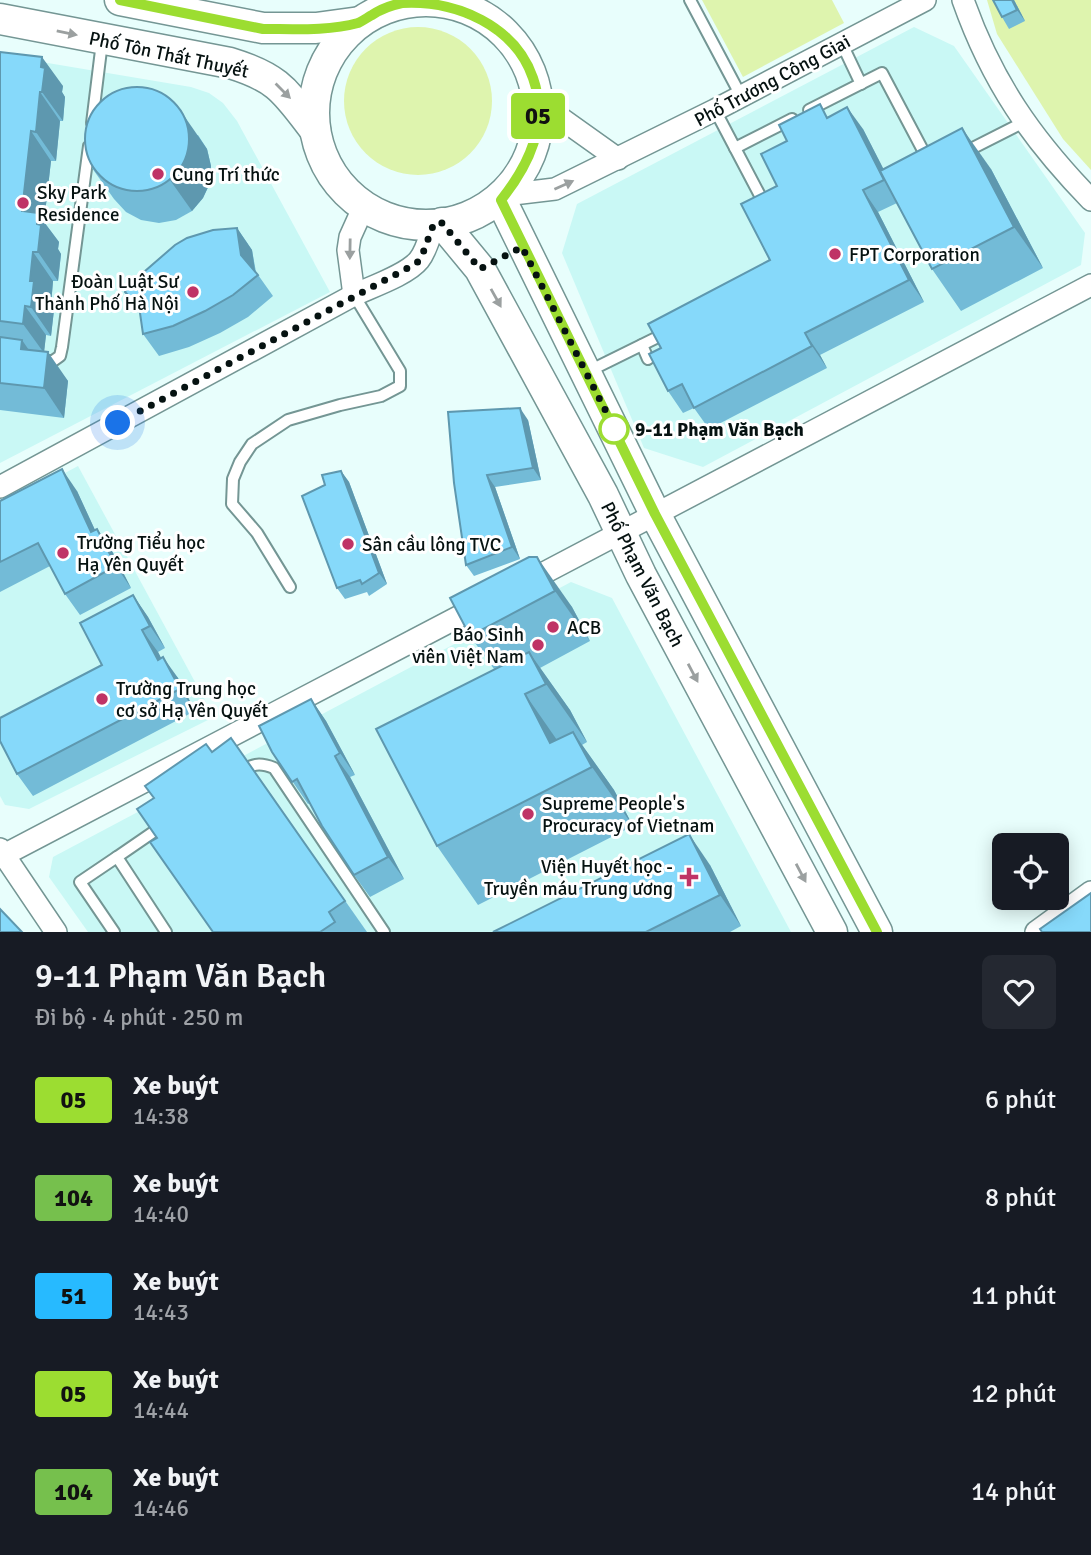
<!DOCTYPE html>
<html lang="vi">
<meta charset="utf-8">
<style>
body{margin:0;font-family:Signika,sans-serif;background:#242831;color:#f1f3f6;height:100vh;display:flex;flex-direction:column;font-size:26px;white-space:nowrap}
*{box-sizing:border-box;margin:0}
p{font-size:23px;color:#9ea1a6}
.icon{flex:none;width:38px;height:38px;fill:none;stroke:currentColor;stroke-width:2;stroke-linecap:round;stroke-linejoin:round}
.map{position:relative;height:932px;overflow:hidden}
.side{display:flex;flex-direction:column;background:#171b24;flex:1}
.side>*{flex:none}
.badge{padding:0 14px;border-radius:5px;font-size:24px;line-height:46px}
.fabs{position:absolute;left:992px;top:833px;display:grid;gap:14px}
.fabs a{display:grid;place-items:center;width:77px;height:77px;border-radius:10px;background:#171b24;box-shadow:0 4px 18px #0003;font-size:35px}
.you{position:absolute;width:35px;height:35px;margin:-18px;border:5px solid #fff;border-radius:50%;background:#1a73e8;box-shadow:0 0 0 10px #1a73e833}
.map>.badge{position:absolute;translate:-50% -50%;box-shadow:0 0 0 4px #fff}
.round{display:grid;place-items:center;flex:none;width:74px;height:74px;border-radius:10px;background:#242831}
.overview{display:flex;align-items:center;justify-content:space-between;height:119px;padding:0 35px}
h1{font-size:33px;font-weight:600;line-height:52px}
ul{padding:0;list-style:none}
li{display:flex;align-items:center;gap:21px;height:98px;padding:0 35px}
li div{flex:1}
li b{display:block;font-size:26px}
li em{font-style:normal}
li .badge{min-width:77px;font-weight:700;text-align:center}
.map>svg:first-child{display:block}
</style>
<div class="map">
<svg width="1091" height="932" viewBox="0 0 1091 932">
<rect width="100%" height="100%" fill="#e8fefc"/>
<!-- built -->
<g fill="#c9f8f5">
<polygon points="914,27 954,46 1085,233 1081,265 703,467 644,448 562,253 577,204"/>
<polygon points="0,55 191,87 209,93 223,103 237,121 330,292 0,463"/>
<polygon points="78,466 214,717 29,809 5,805 0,796 0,508"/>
<polygon points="571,582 612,598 791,932 88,932 49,877 53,857"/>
</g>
<!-- green -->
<g fill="#def4ae">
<polygon points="702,0 832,0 844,23 743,77"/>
<polygon points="987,0 1091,0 1091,170 1063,139 997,34"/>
<circle cx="418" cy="101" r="74"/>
</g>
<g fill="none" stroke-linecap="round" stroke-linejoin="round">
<!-- service casing -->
<g stroke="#749694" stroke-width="14">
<g id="service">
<polyline points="690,0 741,96"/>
<polyline points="842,44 861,84"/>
<polyline points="715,110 766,207"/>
<polyline points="809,110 882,73 928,160"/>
<polyline points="92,123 102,42"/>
<polyline points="735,148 792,119"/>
<polyline points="963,153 1024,122"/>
<polyline points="642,345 648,359"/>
<polyline points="41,361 53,361 60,356 62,347 89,146"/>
<polyline points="589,371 668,332"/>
<polyline points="290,587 257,533 232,504 233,479 240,462 252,444 288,420 340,405 381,396 400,386 400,371 354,295"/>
<path d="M238,773C252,764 259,762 274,768L384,932"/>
<polyline points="165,824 117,857 166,932"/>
<polyline points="114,932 80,882 117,857"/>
</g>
</g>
<!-- minor casing -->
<g stroke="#749694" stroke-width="24">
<g id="minor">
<path d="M963,0C992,82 1031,138 1091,200"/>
<polyline points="538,102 618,159"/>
<polyline points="505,195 555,189 715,110 925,0"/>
<polyline points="354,295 348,250 350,237 364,206"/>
<path d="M0,487L354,295C371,287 407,275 419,260C427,250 430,235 434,224"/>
<polyline points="523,584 1091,285"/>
<polyline points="0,849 56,932"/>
<polyline points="0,857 485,603"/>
<polyline points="1036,932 1091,892"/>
</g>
</g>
<!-- secondary casing -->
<g stroke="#749694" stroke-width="33">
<g id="secondary">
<polyline points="120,0 263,28 316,28 360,22"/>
<circle cx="426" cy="113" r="112"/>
<path d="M0,19L230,63C279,78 285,91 315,130"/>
<polyline points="501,200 655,514 877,932"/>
<polyline points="442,223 480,269 603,495 641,575 832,932"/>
</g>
</g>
<!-- service -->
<use href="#service" stroke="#fff" stroke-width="10"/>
<!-- minor -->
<use href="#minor" stroke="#fff" stroke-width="21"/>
<!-- secondary -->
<use href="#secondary" stroke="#fff" stroke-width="30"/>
</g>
<!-- wall -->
<g fill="#73bbd7">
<polygon points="993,0 1014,0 1025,21 1009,29 1002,17"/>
<polygon points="0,52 63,86 62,92 65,97 63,121 60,121 56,161 51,161 44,222 59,242 58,249 61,254 58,281 53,281 51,305 54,310 51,336 46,335 44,351 68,381 64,418 0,410"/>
<polygon points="829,117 863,129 883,169 991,169 1043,268 961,311 932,269 897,203 878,212 924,302 820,355 827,368 709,429 694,408 683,413 668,391 661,348 770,260 777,186 787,141"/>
<polygon points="198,135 207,149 211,166 210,183 203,198 192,211 176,220 159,223 141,220 126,212 114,199 92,168"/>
<polygon points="237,228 252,250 256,272 273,296 248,317 220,333 189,347 159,356 143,334 140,313 125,292"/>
<polygon points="528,420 541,480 495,487 520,559 474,576 466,565 454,483"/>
<polygon points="341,471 349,482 387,584 369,596 367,592 345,599 337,588 325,485"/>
<polygon points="77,491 95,530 97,529 112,551 131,588 80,615 65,594 50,566 0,592 0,501"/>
<polygon points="529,557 572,607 590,641 540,668 570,710 587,742 582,745 614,790 633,826 478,905 437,846 494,669 470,636"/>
<polygon points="133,595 148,617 165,648 158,652 161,658 178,678 195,711 33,796 17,774 102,665"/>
<polygon points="311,699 326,721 355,775 350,777 404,879 370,897 354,875 310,803 308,804 272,752"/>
<polygon points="231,738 367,932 213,932 157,838 154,798 212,752"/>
<polygon points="710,865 741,926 730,932 493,932"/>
</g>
<!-- shaded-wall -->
<g fill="#5e98af">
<polygon points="1012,0 1014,0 1025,21 1017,10"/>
<polygon points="42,57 63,86 62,92 65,97 63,121 42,92 41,67"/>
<polygon points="40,92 60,121 56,161 36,132"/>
<polygon points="176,104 207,149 211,166 210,183 203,198 192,211 170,180"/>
<polygon points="847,107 863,129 900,201 884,180"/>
<polygon points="962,128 991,169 1043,268 1014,227"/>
<polygon points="31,131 51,161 44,222 59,242 58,249 61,254 58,281 38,252 22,211"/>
<polygon points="863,190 878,212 924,302 909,280"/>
<polygon points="237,228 252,250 256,277 241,255"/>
<polygon points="33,252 53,281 51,305 54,310 51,336 31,307 30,281"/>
<polygon points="25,306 46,335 44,353 23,324"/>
<polygon points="805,333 820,355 827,368 812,346"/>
<polygon points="22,340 42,369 21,349"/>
<polygon points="48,352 68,381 64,418 44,388"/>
<polygon points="520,408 528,420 541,480 533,468"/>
<polygon points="62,469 77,491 106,554 91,532"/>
<polygon points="341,471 349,482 387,584 379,573"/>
<polygon points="487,475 495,487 520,559 512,547"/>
<polygon points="97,529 112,551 131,588 116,566"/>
<polygon points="537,557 572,607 590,641 555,591"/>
<polygon points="133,595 148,617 165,648 150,626"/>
<polygon points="142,630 158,652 173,681 158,660"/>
<polygon points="529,652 570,710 587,742 546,684"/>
<polygon points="163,657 178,678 195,711 180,689"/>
<polygon points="525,694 566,753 550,743"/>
<polygon points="311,699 326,721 355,775 340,753"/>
<polygon points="573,732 614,790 633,826 592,767"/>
<polygon points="335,756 350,777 404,879 388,857"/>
<polygon points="689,834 710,865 741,926 720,895"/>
</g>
<!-- building -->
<g fill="#86d9fa" stroke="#5e98af" stroke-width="2">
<polygon points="993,0 1012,0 1017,10 1002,17"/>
<polygon points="0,52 42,57 41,67 45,68 42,92 40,92 36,132 31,131 22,211 38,213 37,224 41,225 38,252 33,252 30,281 34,281 31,307 25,306 23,324 0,321"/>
<circle cx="137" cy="139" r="52"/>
<polygon points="820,104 827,118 847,107 884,180 863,190 909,280 805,333 812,346 694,408 682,384 668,391 649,354 661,348 648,324 770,260 741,204 777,186 761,154 787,141 779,125"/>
<polygon points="962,128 1014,227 932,269 880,171"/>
<polygon points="237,228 241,255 258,275 233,295 205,311 173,326 143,334 139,306 125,292 129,285 175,245 187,238 213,230"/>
<polygon points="0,337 22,340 21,349 48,352 44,388 0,383"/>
<polygon points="520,408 533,468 487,475 512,547 466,565 454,483 448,412"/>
<polygon points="62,469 91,532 97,529 116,566 65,594 38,543 0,562 0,501"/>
<polygon points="341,471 379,573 362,584 360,580 337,588 302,496 325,485 322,475"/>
<polygon points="529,557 537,557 555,591 470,636 450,598"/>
<polygon points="133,595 150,626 142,630 158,660 163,657 180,689 17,774 0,741 0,718 102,665 80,623"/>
<polygon points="529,652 546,684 525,694 550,743 573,732 592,767 437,846 376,729"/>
<polygon points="311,699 340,753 335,756 388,857 354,875 322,826 297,779 292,782 272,752 259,726"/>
<polygon points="231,738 345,901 329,912 335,922 320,932 213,932 150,842 157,838 137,809 154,798 145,786 206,744 212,752"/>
<polygon points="689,834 720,895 646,932 493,932"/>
<polygon points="1091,893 1091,932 1042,932 1040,929"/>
<polygon points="0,909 22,932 0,932"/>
</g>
<!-- one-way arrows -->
<defs><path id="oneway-solid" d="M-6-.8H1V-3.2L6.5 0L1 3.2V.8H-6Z" transform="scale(1.75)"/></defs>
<g fill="#9ba0a0">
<use href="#oneway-solid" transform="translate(67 33) rotate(12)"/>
<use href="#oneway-solid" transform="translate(283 91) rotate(45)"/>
<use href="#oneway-solid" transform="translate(564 185) rotate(-24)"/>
<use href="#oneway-solid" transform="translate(350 249) rotate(91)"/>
<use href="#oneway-solid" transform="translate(496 298) rotate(61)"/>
<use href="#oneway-solid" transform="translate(693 673) rotate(62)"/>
<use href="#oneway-solid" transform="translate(801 873) rotate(62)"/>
</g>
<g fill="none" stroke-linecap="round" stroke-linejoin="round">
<!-- line casing -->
<g stroke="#fff" stroke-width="16">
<path id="line" d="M120,0L263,29C294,29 329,31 358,23C363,21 368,17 372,15C381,9 392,5 402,3C457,0 515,26 533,78C549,124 529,165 501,200L655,514L877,932"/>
</g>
<!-- line -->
<use href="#line" stroke="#9cdd31" stroke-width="10"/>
<!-- walk -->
<polyline stroke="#061211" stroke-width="7" stroke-dasharray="0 12.6" points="118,423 417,263 423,253 434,223 442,223 480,269 522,247 618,435 614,429"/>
</g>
<!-- markers -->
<g fill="#bf3366" stroke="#fff" stroke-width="2.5">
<circle cx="158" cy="174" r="7"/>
<circle cx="23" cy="203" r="7"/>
<circle cx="835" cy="254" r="7"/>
<circle cx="193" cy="292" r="7"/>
<circle cx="348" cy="544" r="7"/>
<circle cx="63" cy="553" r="7"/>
<circle cx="553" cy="627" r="7"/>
<circle cx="538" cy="645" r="7"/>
<circle cx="102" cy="699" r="7"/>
<circle cx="528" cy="814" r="7"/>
<path d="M685.5 866.5h7v7h7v7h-7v7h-7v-7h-7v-7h7z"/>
</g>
<circle fill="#fff" stroke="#9cdd31" stroke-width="3.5" cx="614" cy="429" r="14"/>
<g text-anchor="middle" stroke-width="6" stroke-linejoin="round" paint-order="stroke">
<!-- street labels -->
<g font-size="19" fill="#061211" stroke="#fff">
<text transform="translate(169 54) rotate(12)" y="7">Phố Tôn Thất Thuyết</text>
<text transform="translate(772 80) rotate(-28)" y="7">Phố Trương Công Giai</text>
<text transform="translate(643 574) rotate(63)" y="7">Phố Phạm Văn Bạch</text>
</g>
<!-- poi labels -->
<g font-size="19" fill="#061211" stroke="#fff" text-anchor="start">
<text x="172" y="181">Cung Trí thức</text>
<text x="37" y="199">Sky Park<tspan x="37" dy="22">Residence</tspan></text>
<text x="849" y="261">FPT Corporation</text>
<text x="179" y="288" text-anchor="end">Đoàn Luật Sư<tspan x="179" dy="22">Thành Phố Hà Nội</tspan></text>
<text x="77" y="549">Trường Tiểu học<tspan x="77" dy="22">Hạ Yên Quyết</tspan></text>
<text x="362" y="551">Sân cầu lông TVC</text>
<text x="567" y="634">ACB</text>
<text x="524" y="641" text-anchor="end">Báo Sinh<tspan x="524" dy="22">viên Việt Nam</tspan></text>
<text x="116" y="695">Trường Trung học<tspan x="116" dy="22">cơ sở Hạ Yên Quyết</tspan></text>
<text x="542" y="810">Supreme People's<tspan x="542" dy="22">Procuracy of Vietnam</tspan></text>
<text x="673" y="873" text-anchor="end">Viện Huyết học -<tspan x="673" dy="22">Truyền máu Trung ương</tspan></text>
</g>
<!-- stop labels -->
<g font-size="19" font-weight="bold" fill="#061211" stroke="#fff" text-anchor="start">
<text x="635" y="436">9-11 Phạm Văn Bạch</text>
</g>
</g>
</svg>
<div class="fabs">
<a><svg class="icon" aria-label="locate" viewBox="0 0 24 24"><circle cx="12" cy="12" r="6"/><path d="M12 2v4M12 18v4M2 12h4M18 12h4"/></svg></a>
</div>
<div class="you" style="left:118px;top:423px"></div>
<b class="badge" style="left:538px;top:116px;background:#9cdd31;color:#111">05</b>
</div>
<section class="side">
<div class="overview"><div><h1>9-11 Phạm Văn Bạch</h1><p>Đi bộ · 4 phút · 250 m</p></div><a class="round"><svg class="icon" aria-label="heart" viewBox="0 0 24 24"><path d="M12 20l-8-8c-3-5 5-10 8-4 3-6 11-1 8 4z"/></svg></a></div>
<ul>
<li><span class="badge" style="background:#9cdd31;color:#111">05</span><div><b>Xe buýt</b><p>14:38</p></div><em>6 phút</em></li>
<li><span class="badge" style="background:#76c04d;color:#111">104</span><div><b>Xe buýt</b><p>14:40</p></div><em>8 phút</em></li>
<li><span class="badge" style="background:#27baff;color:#111">51</span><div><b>Xe buýt</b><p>14:43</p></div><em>11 phút</em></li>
<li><span class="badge" style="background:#9cdd31;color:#111">05</span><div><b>Xe buýt</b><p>14:44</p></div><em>12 phút</em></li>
<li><span class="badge" style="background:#76c04d;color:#111">104</span><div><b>Xe buýt</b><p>14:46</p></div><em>14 phút</em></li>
</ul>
</section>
